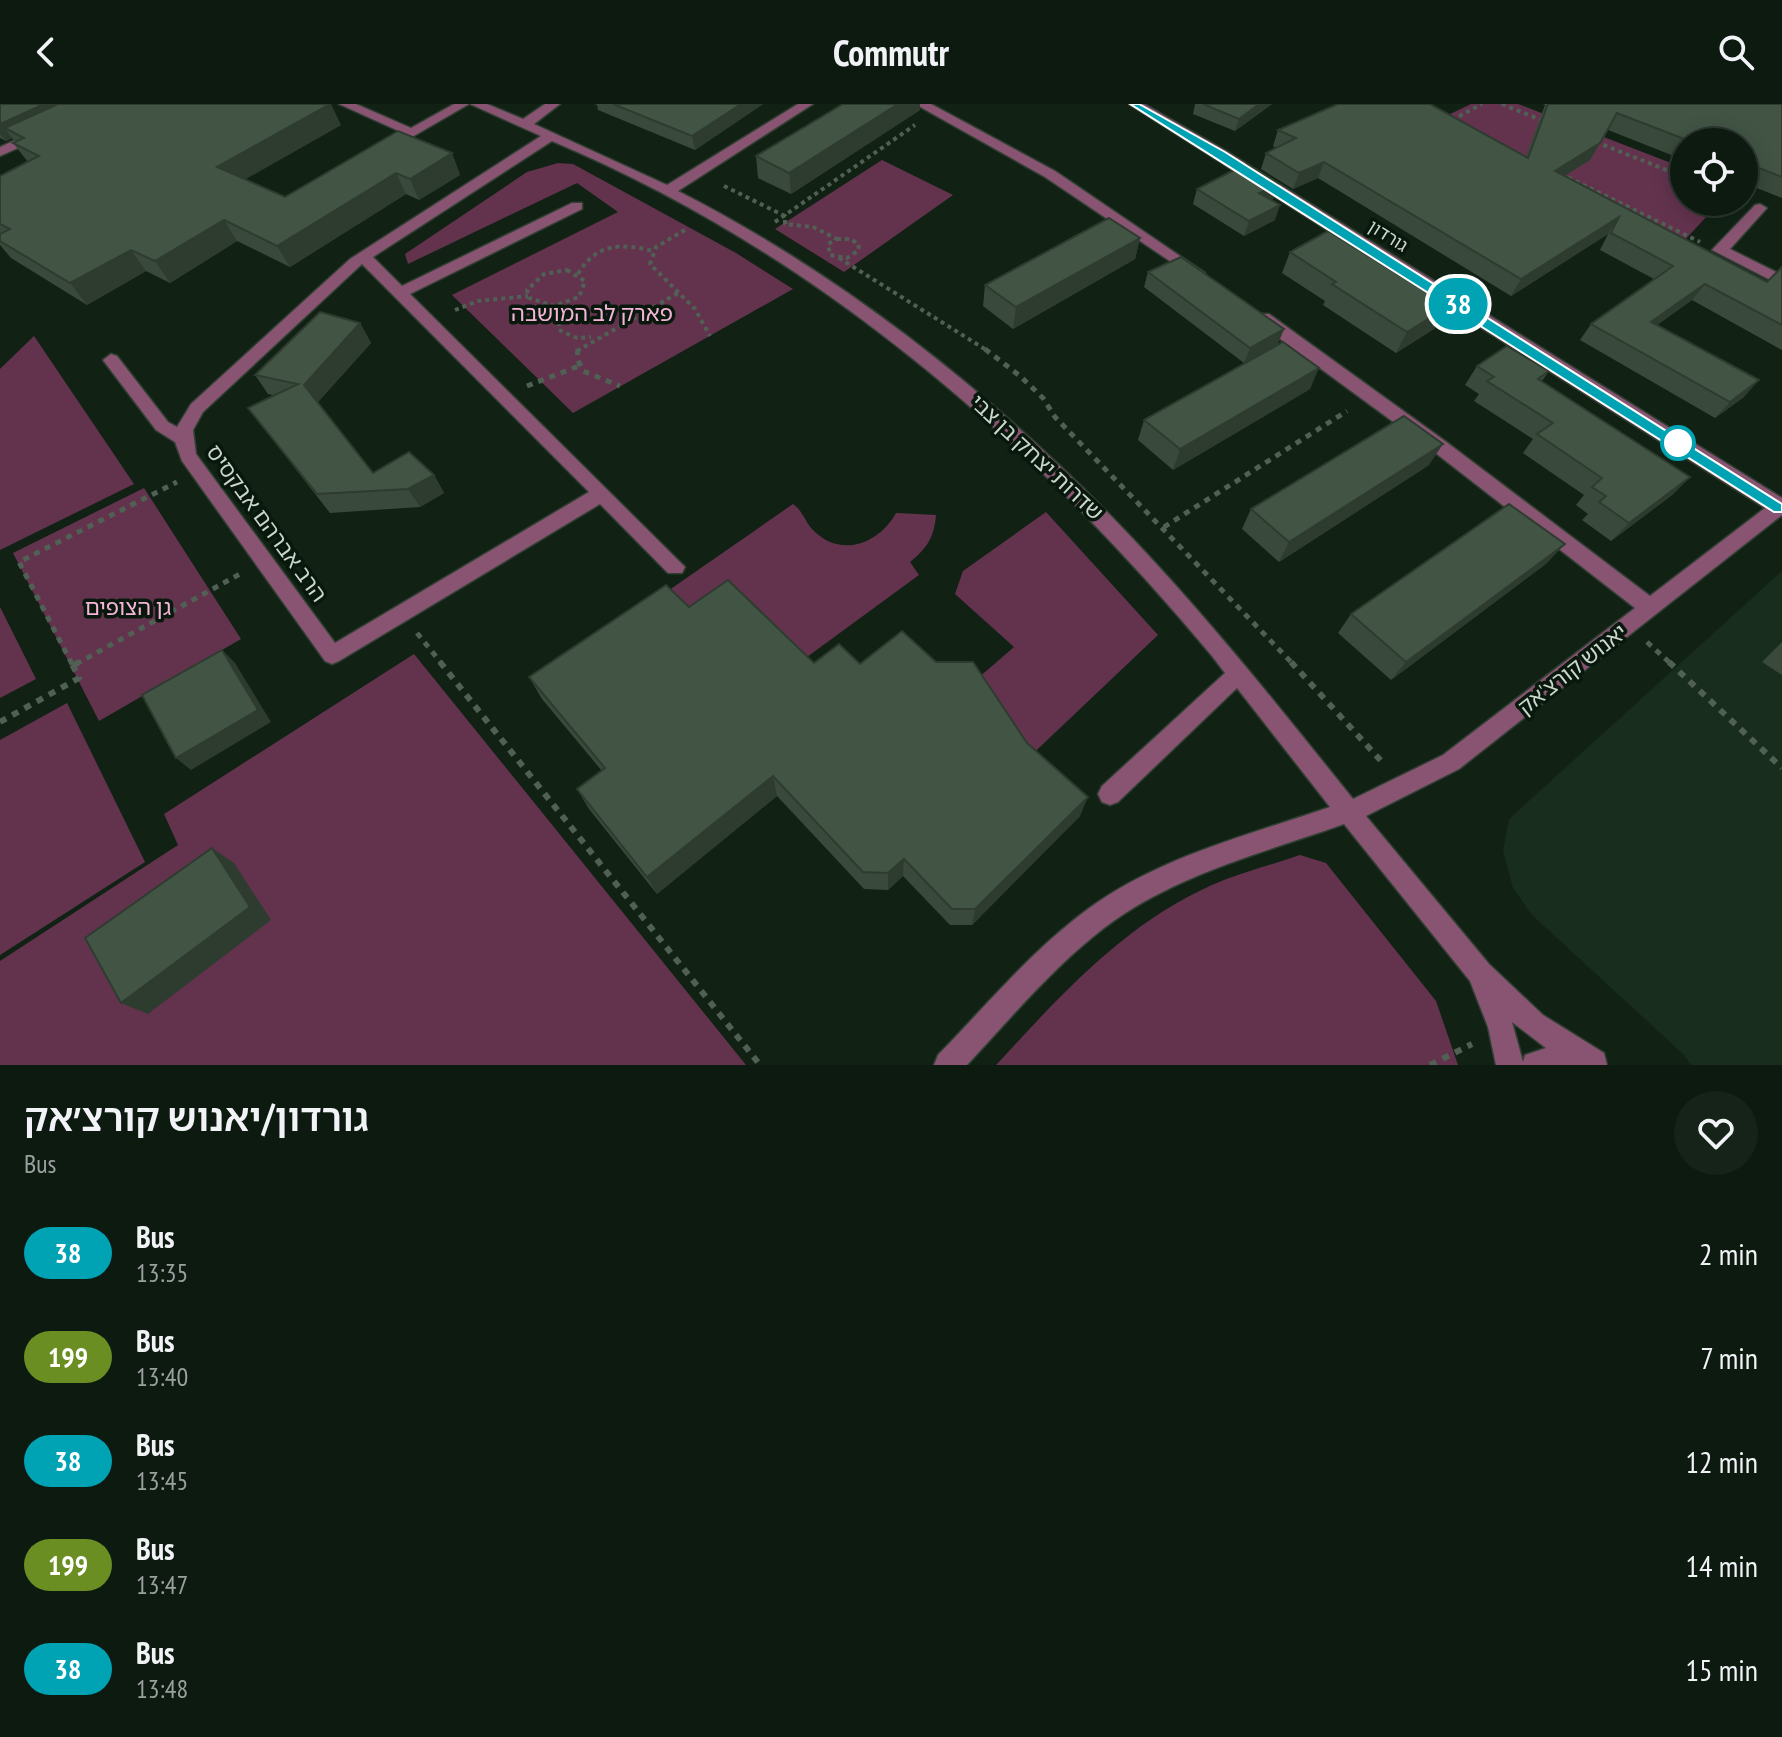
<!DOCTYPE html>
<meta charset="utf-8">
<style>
body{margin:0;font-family:"PT Sans Narrow","Noto Sans Hebrew",sans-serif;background:#162319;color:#f1f3f6;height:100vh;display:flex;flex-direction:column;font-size:30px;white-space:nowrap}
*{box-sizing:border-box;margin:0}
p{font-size:26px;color:#9aa19f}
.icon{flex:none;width:44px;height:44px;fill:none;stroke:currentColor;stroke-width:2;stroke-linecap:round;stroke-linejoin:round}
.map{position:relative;height:961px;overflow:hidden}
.panel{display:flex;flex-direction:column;background:#0d1a10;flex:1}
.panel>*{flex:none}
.badge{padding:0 16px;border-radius:26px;font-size:28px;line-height:52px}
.controls{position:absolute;left:1670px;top:24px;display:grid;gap:16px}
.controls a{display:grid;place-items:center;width:88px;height:88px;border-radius:50%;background:#0d1a10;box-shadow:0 4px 20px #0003,0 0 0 2px #2d3830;font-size:40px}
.map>.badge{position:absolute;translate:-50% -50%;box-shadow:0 0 0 4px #fff}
.round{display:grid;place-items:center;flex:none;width:84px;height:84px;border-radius:42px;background:#162319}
.headline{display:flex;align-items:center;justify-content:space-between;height:136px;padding:0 24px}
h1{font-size:38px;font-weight:600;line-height:60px}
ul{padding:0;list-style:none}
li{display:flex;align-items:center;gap:24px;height:104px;padding:0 24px}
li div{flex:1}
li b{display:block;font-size:30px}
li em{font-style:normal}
li .badge{min-width:88px;font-weight:700;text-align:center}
header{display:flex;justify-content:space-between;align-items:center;height:104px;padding:0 24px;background:#0d1a10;font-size:36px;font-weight:600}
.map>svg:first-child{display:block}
</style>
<header><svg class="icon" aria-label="back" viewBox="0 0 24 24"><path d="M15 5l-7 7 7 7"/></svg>Commutr<svg class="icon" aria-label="search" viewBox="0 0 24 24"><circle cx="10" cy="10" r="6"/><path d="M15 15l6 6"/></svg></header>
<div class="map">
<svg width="1782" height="961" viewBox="0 0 1782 961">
<rect width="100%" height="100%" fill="#112215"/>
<!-- built -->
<polygon fill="#182d1d" points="1782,467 1782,961 1691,961 1683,950 1532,811 1513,784 1503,747 1509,715"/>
<!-- green -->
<g fill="#63334e">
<polygon points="1471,0 1518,0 1684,64 1684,98 1720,98 1682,139 1440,15"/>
<polygon points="882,56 953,91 844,168 775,125"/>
<polygon points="558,59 573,60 736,149 793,185 573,309 452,191 618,108 577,79 408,160 405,150 527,68"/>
<polygon points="34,232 134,380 0,446 0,265"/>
<polygon points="144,384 241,535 99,617 13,449"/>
<path d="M793,400C803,407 804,416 812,425C840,455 879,440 896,409L936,411C934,434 927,444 910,458L919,471L796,561L695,527L662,491Z"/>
<polygon points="1046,408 1158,531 1022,660 970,581 1014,543 955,490 963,467"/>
<polygon points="0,503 36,575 0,594"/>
<polygon points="414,550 746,961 0,961 0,857 178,741 164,710"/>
<polygon points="67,599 145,758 0,851 0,636"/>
<path d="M1300,751L1326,759L1436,897L1458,961H996C1060,892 1124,820 1212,781C1240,769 1271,761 1300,751Z"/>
</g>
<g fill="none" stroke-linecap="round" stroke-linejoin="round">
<!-- minor casing -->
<g stroke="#2f3f32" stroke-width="3">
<g id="minor">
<polygon points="339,0 356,0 411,24 454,0 469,0 412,33"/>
<path d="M470,0H487L523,15L545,0H560L534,20L667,81L798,0H813L678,87C839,169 986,285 1113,414C1199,502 1276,599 1353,695L1443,651L1635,504L1433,347L1257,218V210H1269L1445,337L1650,492L1765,404L1129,0H1144L1226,47L1782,394V411L1459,665L1366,712L1489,860L1543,911L1604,949L1607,961H1496L1488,923L1470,877L1344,720C1263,749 1173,771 1104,824C1053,863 1011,914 967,961H934L938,951C986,902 1032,846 1088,805C1159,753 1248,731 1330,703L1237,584L1118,698L1110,701L1102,698L1098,690L1102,682L1225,569L1212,552C1032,336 814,147 552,37L373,153L402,182L572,99H582V105L410,190L685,463L682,469H668L600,400L339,557L332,560L325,557L182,357L175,338L156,326L103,256L111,250L117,252L168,318L177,323L191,300L350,155L541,32ZM362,160L589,388L335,539L196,350L193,326L203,308ZM1512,918L1546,944L1525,951L1523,958Z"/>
<polygon points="915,0 931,0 1055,67 1205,169 1202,172 1192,172 1045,73"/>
<polygon points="38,26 43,27 43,33 0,52 0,43"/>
<polygon points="1760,100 1767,104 1730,145 1782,171 1782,182 1712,146 1755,101"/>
</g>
</g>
<!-- path-far2 -->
<g stroke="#516054" stroke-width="4" stroke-dasharray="4 4" stroke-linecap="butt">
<polyline points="1502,0 1546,18"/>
<polyline points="1452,16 1482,0"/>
<polyline points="1596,38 1684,73"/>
<polyline points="1561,70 1700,138"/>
<polyline points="724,82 785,112 785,120 813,123 837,135"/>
<polyline points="775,118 915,21"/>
<polyline points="685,126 656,143 650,160 695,205 710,232"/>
<polygon points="837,135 851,135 859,141 858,147 847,154 830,151 828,140"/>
<polyline points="839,154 988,247"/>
<polygon points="567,166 585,177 579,193 554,202 529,194 527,186 544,170"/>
<path d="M578,170C596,139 621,139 653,147"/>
<polyline points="559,202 559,226 577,234 591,233"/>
<polyline points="455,206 478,197 528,192"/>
<polyline points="577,247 678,189"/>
</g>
<!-- path-far1 -->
<g stroke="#516054" stroke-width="5" stroke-dasharray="6 6" stroke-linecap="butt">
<polyline points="578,245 577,254 583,267 620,282"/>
<polyline points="985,245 1020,272 1043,294 1055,313 1293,560"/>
<polyline points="527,282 579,262"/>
<polyline points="1164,423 1347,307"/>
<polyline points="417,529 442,560"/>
<polyline points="1647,538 1671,560"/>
<polyline points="72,560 19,458 177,378"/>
<polyline points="76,560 240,470"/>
</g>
<!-- path -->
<g stroke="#516054" stroke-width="6" stroke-dasharray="7 7" stroke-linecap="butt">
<polyline points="440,558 760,961"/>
<polyline points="1291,558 1383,659"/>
<polyline points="1669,558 1782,664"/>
<polyline points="73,562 79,558"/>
<polyline points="0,618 79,574 71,558"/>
<polyline points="1430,961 1472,940"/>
</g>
<!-- minor -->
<use href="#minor" fill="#885471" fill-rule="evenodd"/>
</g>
<!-- wall -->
<g fill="#39493b">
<polygon points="0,0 341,21 245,75 285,93 452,49 460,71 419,96 406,90 290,163 237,137 170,179 146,167 87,201 11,154 0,141 0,72 28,58 13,39 15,38 12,34 6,37 0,34"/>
<polygon points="594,0 763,0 695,46 598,6 597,1"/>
<polygon points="1195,0 1272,0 1235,27 1193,10"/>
<polygon points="1543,0 1782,0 1782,94 1744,79 1744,38 1684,38 1684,56 1608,26 1590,56 1564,72 1767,178 1782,163 1782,246 1692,196 1657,221 1744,293 1715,314 1580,236 1591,220 1654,175 1600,146 1608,130 1511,192 1318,74 1293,85 1261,65 1266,49 1276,44 1273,42 1278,26 1526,52 1545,1"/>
<polygon points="920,6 791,90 758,74 756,52"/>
<polygon points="1197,85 1273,95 1271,96 1275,116 1244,132 1193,100"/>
<polygon points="1140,134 1135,155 1013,225 983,202 985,181"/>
<polygon points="1290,148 1449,202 1437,223 1396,249 1323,201 1325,197 1282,169"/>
<polygon points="1148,168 1278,240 1244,259 1144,183"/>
<polygon points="360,219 371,239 318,298 373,369 434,371 444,389 420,403 330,409 248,304 273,291 268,290 255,271"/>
<polygon points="1477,262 1549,267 1542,277 1690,373 1672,391 1611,437 1582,416 1588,410 1576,401 1584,391 1523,349 1533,335 1474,297 1479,290 1465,281"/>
<polygon points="1310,285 1173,366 1138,336 1144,316"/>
<polygon points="1429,361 1279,458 1242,425 1251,405"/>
<polygon points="1547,459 1391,576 1338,529 1351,510"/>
<polygon points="689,503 814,559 860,560 1027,639 1080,712 972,821 950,821 903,772 888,786 864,785 777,692 657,790 589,705 577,685 602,667 542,595 529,573"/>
<polygon points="1782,538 1782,571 1762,558"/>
</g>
<!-- shaded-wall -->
<g fill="#2e3c30">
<polygon points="44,0 84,0 5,24 12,34 6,37 0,30 0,20"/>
<polygon points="331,0 341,21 230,84 217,63"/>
<polygon points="741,0 763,0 695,46 692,32"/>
<polygon points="898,0 920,0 920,6 791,90 789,69"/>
<polygon points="1259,0 1272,0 1235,27 1239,15"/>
<polygon points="1600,39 1590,56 1545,84 1555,67"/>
<polygon points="452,49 460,71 419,96 410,75"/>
<polygon points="1324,58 1318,74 1293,85 1299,69"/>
<polygon points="396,69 406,90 290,163 277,142"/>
<polygon points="1278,80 1273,95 1254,104 1259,89"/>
<polygon points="1280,101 1275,116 1244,132 1249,117"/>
<polygon points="1619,113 1608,130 1511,192 1521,175"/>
<polygon points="224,116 237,137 170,179 155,157"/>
<polygon points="1140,134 1135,155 1013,225 1016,203"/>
<polygon points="131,146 146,167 87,201 70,179"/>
<polygon points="1705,180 1692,196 1638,234 1651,218"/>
<polygon points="1449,202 1437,223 1396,249 1407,228"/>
<polygon points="360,219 371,239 316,300 304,281"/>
<polygon points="1284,225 1278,240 1244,259 1250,244"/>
<polygon points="1319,264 1310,285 1173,366 1180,345"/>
<polygon points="1759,276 1744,293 1715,314 1730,298"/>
<polygon points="1443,340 1429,361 1279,458 1289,438"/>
<polygon points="434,371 444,389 420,403 408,385"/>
<polygon points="1690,373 1672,391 1611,437 1629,419"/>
<polygon points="1565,440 1547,459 1391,576 1406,558"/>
<polygon points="222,546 235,559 271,618 191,666 176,654"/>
<polygon points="773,672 777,692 657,790 647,773"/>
<polygon points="1088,693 1080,712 972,821 975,805"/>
<polygon points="212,744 234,759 271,816 148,910 121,899"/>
<polygon points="904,755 903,772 888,786 888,769"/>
</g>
<!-- building -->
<g fill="#425545" stroke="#2e3c30" stroke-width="2">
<polygon points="0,0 44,0 0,20"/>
<polygon points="58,0 330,0 217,63 285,93 398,27 452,49 410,75 396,69 277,142 224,116 155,157 131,146 70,179 0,137 0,130 10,125 0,120 0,72 39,52 13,39 24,34 5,24"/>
<polygon points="613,0 741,0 692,32"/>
<polygon points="843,0 898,0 789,69 756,52"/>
<polygon points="1203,0 1259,0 1239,15"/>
<polygon points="1338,0 1430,0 1528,54 1548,0 1782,0 1782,73 1744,58 1744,38 1692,38 1617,9 1600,39 1555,67 1767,178 1782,163 1782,221 1705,180 1651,218 1759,276 1730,298 1591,220 1673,162 1611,129 1619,113 1521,175 1324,58 1299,69 1266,49 1296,34 1278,26"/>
<polygon points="1246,60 1278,80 1259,89 1280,101 1249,117 1197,85"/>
<polygon points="1109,114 1140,134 1016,203 985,181"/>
<polygon points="1328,127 1449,202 1407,228 1332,180 1336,178 1290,148"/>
<polygon points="1181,153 1284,225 1250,244 1148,168"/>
<polygon points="320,208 360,219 304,281 373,369 409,348 434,371 408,385 317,390 248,304 298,280 255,271"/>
<polygon points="1283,238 1319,264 1180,345 1144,316"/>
<polygon points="1507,242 1549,267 1538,275 1690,373 1629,419 1599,398 1606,392 1592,383 1602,374 1537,330 1553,319 1487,277 1494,273 1477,262"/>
<polygon points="1404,312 1443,340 1289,438 1251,405"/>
<polygon points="1509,400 1565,440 1406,558 1351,510"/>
<polygon points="728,476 814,559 839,540 860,560 902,527 936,558 973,558 1027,639 1088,693 975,805 952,805 904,755 888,769 863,768 773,672 647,773 577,685 605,664 529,573 666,481 689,503"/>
<polygon points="222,546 258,606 176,654 142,591"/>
<polygon points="212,744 250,803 121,899 85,834"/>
</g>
<!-- line -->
<polygon fill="#00a3b4" stroke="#fff" stroke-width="2" points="1130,0 1139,0 1225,48 1782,400 1782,408 1774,408"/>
<!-- markers -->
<circle fill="#fff" stroke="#00a3b4" stroke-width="4" cx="1678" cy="339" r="16"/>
<g text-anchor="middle" stroke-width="7" stroke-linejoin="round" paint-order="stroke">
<!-- far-street labels -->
<g font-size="18" fill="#cbd6cd" stroke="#08180c">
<text transform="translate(1388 132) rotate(32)" y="6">גורדון</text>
</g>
<!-- park labels -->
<g font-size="22" fill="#f5b4d7" stroke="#08180c">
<text x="592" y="217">פארק לב המושבה</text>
<text x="128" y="511">גן הצופים</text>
</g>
<!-- street labels -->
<g font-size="22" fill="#cbd6cd" stroke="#08180c">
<text transform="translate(1037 353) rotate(43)" y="8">שדרות יצחק בן צבי</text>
<text transform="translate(267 419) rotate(54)" y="8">הרב אברהם אבקסיס</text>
<text transform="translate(1572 565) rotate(-38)" y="8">יאנוש קורצ'אק</text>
</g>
</g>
</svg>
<div class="controls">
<a><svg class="icon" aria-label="locate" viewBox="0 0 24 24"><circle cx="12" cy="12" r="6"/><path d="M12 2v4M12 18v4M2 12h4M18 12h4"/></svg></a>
</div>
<b class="badge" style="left:1458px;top:200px;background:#00a3b4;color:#fff">38</b>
</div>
<section class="panel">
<div class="headline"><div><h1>גורדון/יאנוש קורצ׳אק</h1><p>Bus</p></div><a class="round"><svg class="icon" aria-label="heart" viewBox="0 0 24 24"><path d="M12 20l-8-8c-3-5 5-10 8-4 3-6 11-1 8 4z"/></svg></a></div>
<ul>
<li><span class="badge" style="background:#00a3b4;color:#fff">38</span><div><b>Bus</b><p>13:35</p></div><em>2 min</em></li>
<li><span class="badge" style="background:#6b8e23;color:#fff">199</span><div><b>Bus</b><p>13:40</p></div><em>7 min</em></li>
<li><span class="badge" style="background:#00a3b4;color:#fff">38</span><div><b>Bus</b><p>13:45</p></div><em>12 min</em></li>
<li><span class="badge" style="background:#6b8e23;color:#fff">199</span><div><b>Bus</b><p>13:47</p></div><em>14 min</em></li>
<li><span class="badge" style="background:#00a3b4;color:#fff">38</span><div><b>Bus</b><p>13:48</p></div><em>15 min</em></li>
</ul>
</section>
